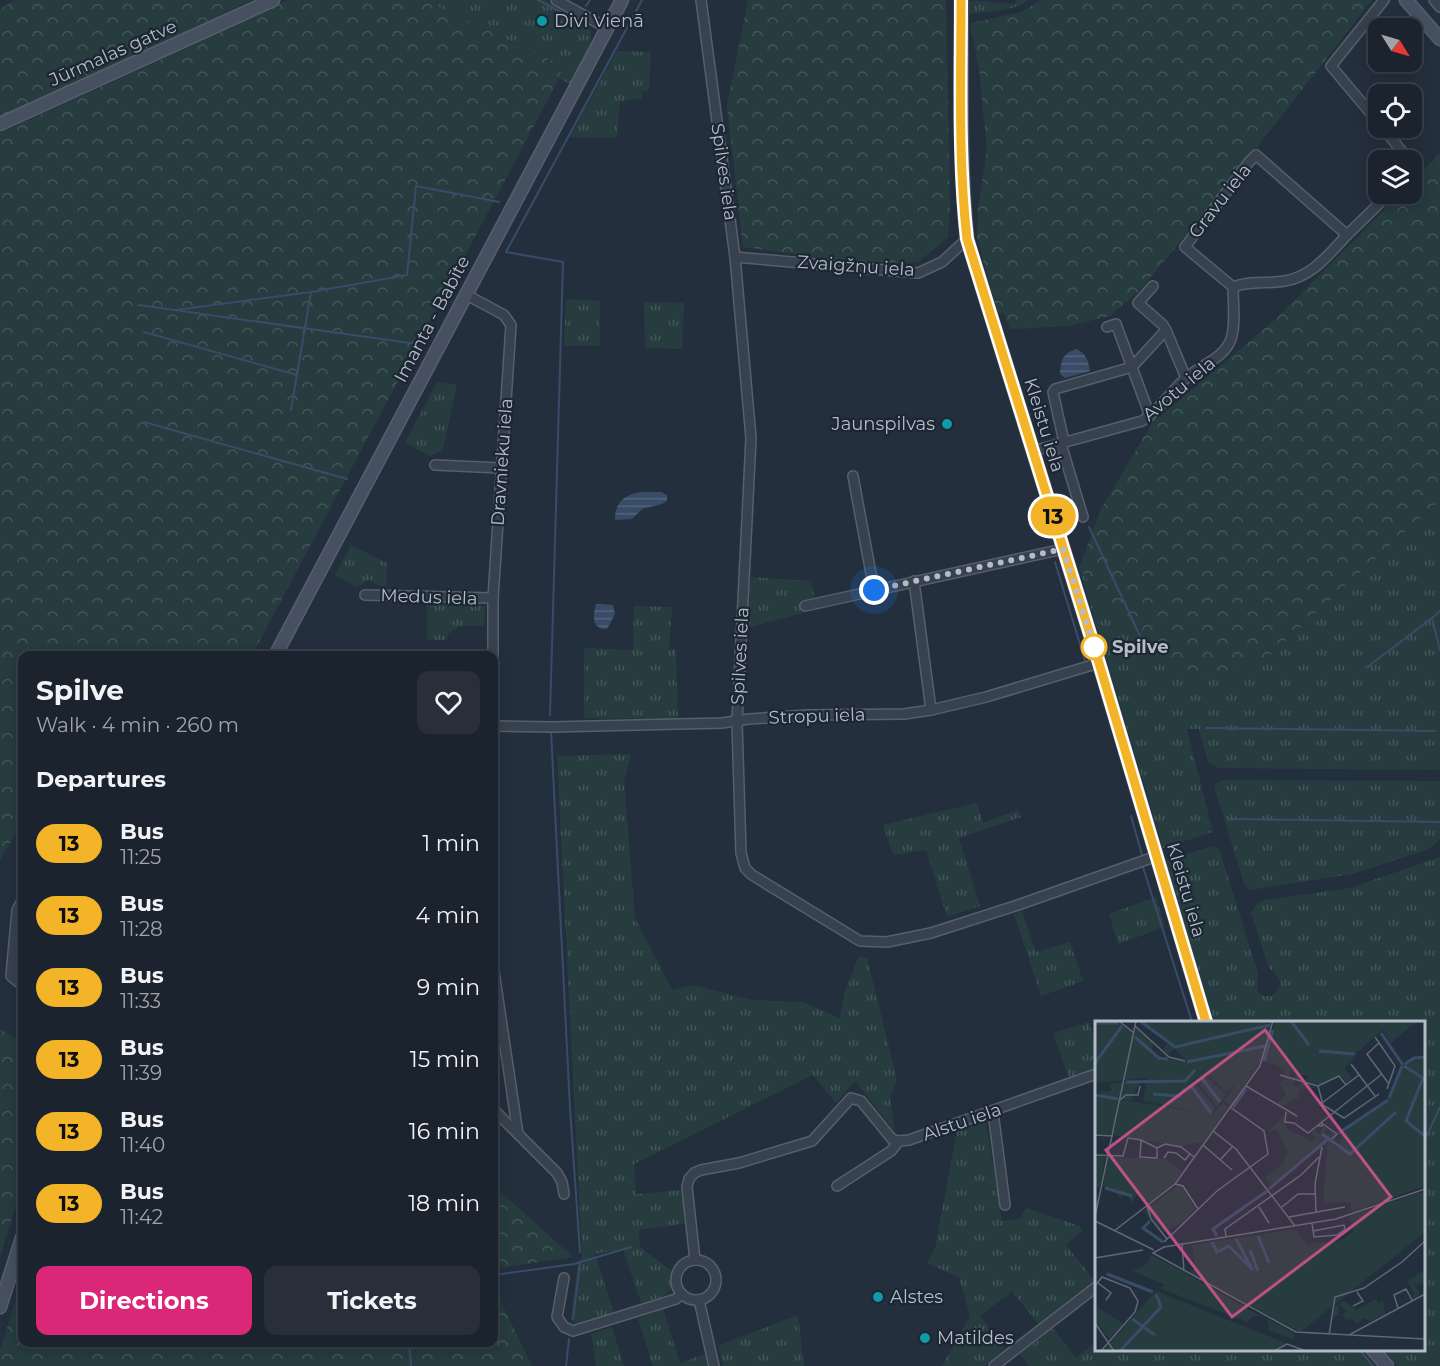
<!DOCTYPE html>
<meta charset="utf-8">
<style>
body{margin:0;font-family:Montserrat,sans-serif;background:#282f3a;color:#f1f3f6;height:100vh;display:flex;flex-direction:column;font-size:22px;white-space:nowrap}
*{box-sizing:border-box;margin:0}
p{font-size:20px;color:#a0a4aa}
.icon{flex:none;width:33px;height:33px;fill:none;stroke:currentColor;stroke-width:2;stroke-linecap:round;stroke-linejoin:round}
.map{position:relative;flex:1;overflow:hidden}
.panel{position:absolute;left:18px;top:651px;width:480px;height:696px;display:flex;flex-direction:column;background:#1b232e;border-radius:12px;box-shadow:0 3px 15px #0003,0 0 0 2px #39404a}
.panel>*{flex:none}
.badge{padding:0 12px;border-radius:20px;font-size:21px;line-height:39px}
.needle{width:39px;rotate:127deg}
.controls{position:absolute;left:1368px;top:18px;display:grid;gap:12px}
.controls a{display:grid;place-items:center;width:54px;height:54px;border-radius:12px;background:#1b232e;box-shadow:0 3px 15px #0003,0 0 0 2px #39404a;font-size:30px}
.you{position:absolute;width:30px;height:30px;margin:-15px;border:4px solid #fff;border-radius:50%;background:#1a73e8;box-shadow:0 0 0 9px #1a73e833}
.map>.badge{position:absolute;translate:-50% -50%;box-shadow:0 0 0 3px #fff}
h2{padding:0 18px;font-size:22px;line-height:54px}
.round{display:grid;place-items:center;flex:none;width:63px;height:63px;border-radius:12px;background:#282f3a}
.headline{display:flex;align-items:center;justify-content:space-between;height:102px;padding:0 18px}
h1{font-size:28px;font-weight:700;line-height:45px}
.primary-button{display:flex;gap:12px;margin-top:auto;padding:12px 18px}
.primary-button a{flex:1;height:69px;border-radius:12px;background:#db2777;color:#fff;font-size:24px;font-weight:700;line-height:69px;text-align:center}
.primary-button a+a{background:#282f3a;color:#f1f3f6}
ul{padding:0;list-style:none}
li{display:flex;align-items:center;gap:18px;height:72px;padding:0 18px}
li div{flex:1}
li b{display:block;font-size:22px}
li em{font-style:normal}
li .badge{min-width:66px;font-weight:700;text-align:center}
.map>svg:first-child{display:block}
</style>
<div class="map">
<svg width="1440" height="1366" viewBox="0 0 1440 1366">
<defs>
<pattern id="grass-tufts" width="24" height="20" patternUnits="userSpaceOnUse" patternTransform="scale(1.5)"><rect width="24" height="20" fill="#263c3f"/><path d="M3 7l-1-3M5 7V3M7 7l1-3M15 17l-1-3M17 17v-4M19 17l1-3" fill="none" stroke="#435659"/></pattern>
<pattern id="forest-crowns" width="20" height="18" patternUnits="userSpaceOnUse" patternTransform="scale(1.5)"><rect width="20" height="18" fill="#263c3f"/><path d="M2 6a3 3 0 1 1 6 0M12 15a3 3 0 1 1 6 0" fill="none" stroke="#435659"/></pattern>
<pattern id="water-rules" width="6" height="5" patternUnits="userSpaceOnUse" patternTransform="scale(1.5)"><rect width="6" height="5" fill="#394c67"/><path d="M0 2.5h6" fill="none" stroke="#53647b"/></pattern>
</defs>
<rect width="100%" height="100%" fill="#242f3e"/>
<!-- grass -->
<g fill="url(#grass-tufts)">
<polygon points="427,0 545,0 576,17 585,23 590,30 591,36 590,43 571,84 559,79 563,66 428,2"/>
<path d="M968,0L1015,4L1016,0H1028C1017,11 985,12 969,14Z"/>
<polygon points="617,51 651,52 649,90 641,92 642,98 620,102 617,138 570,137"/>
<polygon points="566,299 600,301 600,346 564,346"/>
<polygon points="644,302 684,303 682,349 645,348"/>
<polygon points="437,382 457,385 443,450 430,456 405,443"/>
<polygon points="1440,500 1440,770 1218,768 1208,762 1199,729 1187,729 1213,832 1163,848 1079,568 1143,648 1264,661"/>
<polygon points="351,545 387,563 386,589 369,580 357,587 335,575"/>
<polygon points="751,577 811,581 815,599 800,603 802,613 748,628"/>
<polygon points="427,604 485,606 484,626 459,626 448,634 447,640 427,640"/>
<polygon points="634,606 672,607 669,649 676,650 678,719 584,718 584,648 633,650"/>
<path d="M631,754L624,781L635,918L672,990L693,985L752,1000L803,1002L840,1018L845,991L859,956L867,958L897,1080L890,1097L895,1131L855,1081L836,1103L813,1075L634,1164L636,1194L681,1190L687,1223L639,1230L640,1247L673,1272C674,1298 662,1296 641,1303L623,1249L595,1254L614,1312L575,1325L571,1318L578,1262L582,1257L557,756Z"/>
<polygon points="1221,780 1440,781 1440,839 1429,849 1352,874 1250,890 1244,884 1214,786"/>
<polygon points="977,803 983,823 1018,810 1021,817 959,838 980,906 947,917 926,850 893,855 883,825"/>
<polygon points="1214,846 1219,849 1258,973 1257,991 1264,996 1273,996 1278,990 1281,983 1277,976 1269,968 1251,912 1256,905 1264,900 1350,888 1440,857 1440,1366 1397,1366 1384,1350 1424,1350 1424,1022 1214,1022 1165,860"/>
<polygon points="1156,897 1165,927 1118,944 1109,914"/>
<polygon points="1022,911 1036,952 1070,942 1083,981 1041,996 1014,914"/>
<polygon points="1089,1022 1094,1040 1096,1040 1096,1069 1069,1079 1053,1033"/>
<polygon points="986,1122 1002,1221 1020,1219 1026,1208 1080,1226 1082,1231 1066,1245 1094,1280 1038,1324 1012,1291 980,1316 1005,1349 984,1366 942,1366 970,1316 959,1277 927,1263 935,1248 957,1131"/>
<polygon points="663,1309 680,1363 705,1354 708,1366 653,1366 638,1319"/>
<polygon points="798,1315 804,1366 723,1366 718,1346"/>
<polygon points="612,1327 624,1366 596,1366 591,1334"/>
<polygon points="1053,1328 1076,1358 1096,1342 1096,1350 1361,1350 1374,1366 1029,1366 1020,1354"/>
</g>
<!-- forest -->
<g fill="url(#forest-crowns)">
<polygon points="15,0 252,0 107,70 0,118 0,9"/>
<polygon points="287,0 427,0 428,2 563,66 559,79 252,655 22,656 22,823 0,860 0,133 189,47"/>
<polygon points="748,0 946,0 950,206 948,237 917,263 854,262 743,247 727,106"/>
<polygon points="1040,0 1372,0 1227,186 1139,291 1110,316 1069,326 1010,329 1004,314 997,313 977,237 978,208 987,149 979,70 970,23 1022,12"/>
<polygon points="1440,153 1440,500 1264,661 1207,679 1143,648 1079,568 1100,511 1152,423 1277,318 1400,194 1412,194 1412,182"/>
<polygon points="0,1029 22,1041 22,1186 0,1257"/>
<polygon points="494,1186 573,1257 494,1269"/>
<polygon points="22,1281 22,1342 494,1342 494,1287 532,1366 0,1366 0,1350"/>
</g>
<!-- water -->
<g fill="url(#water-rules)">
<path d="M1076,349C1086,353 1088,360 1090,371L1065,378L1060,374C1061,360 1062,354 1076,349Z"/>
<path d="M641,492H661L667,495V501L662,504L642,509L632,519L615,520C615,502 624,495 641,492Z"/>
<path d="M596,604L613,605L615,614L607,629C591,629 593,615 596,604Z"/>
</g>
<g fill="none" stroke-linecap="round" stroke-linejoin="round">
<!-- stream -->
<g stroke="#394c67" stroke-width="2">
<polyline points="538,0 579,21"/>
<polyline points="697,5 708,85"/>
<polyline points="586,6 590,0"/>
<polyline points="711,112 713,124"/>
<polyline points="139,305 417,344"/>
<polyline points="176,310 311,292 407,275 416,186 499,202"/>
<polyline points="144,332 297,375"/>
<polyline points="291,410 311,292"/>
<polyline points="144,422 347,479"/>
<polyline points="1089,527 1140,636"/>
<polyline points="1055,562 1086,664"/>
<polyline points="1440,611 1432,618 1440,650"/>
<polyline points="1366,668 1432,618"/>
<polyline points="550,715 563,262 506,252 642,0"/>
<polyline points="1206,728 1435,731"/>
<polyline points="551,731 570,1108 580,1252"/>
<polyline points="1131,816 1142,855"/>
<polyline points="1229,819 1440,822"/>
<polyline points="1143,867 1192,1022"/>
<polyline points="1424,1142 1440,1107"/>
<polyline points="494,1275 574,1264 631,1247"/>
<polyline points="573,1319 580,1262"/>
<polyline points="409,1342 411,1366"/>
<polyline points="1360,1350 1373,1366"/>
<polyline points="566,1366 569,1339"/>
</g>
<!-- street casing -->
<g stroke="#565f6c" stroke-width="12">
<g id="street">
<polyline points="556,0 607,28"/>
<polyline points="701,0 735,257 751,438 737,722 741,853 745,868 752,875 860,941 887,942 931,933 1018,905 1157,856"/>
<polyline points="1434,0 1440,7"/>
<polyline points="1378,122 1331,66 1384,0"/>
<polyline points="1383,128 1409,160"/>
<polyline points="1347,235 1389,194"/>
<polyline points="735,257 918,273 942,262 967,239"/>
<polyline points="465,294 504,315 511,325 493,598 493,656"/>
<polyline points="1107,327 1116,324 1150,416"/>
<polyline points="1166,330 1186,378"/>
<polyline points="1064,442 1053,392 1055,389 1132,367 1166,330 1163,325 1138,303 1153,286"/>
<polyline points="1061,444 1083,517"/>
<path d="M1033,451L1142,421C1160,410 1170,392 1186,378C1200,365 1224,359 1231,339C1236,324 1233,303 1233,287L1185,247L1249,162L1256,155L1347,235C1329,254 1312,277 1284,281C1268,284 1249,280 1233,287"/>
<polyline points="435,465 501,468"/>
<polyline points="853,476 874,590"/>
<polyline points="914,581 931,710"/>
<polyline points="365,595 493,598"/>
<polyline points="805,606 1063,549"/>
<polyline points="494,726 551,727 722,723 749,719 808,715 904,714 931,710 986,697 1099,663"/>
<polyline points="494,856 494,906"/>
<polyline points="22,901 17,910 11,976 22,985"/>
<polyline points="494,971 518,1134"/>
<polyline points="494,1110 557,1173 562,1182 564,1194"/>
<polyline points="993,1112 1005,1205"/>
<polyline points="837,1186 891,1151 899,1141"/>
<polyline points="695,1260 687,1187 689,1179 694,1173 701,1170 739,1163 812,1141 851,1098 861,1101 892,1139 899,1141 909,1140 1096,1074"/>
<circle cx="696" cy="1280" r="20"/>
<polyline points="564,1278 557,1317 564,1327 573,1331 676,1299 682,1294"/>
<polyline points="699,1300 714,1366"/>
<polyline points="994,1366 1096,1287"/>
</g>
</g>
<!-- secondary casing -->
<g stroke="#565f6c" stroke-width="15">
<g id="secondary">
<path d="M961,0C962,80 959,160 967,239L1099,663L1206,1022"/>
<polyline points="1406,0 1440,39"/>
<polyline points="0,124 273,0"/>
<polyline points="275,656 622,0"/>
<polyline points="0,1307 22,1238"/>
<polyline points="1373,1350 1387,1366"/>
</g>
</g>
<!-- street -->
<use href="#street" stroke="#38414e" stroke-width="9"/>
<!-- secondary -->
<use href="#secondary" stroke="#465061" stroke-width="12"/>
</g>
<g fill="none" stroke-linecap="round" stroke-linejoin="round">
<!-- line casing -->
<g stroke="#fff" stroke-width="14">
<path id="line" d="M961,0C961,80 958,160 967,239L1099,663L1206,1022"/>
</g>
<!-- line -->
<use href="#line" stroke="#f4b427" stroke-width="9"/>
<!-- walk -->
<polyline stroke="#b4bcc9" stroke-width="6" stroke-dasharray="0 10.8" points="874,590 1063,549 1094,647"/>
</g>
<!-- markers -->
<g fill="#0f9aa8" stroke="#1d2633" stroke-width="2">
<circle cx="542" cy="21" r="6"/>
<circle cx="947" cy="424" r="6"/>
<circle cx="878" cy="1297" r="6"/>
<circle cx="925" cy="1338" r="6"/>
</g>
<circle fill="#fff" stroke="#f4b427" stroke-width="3" cx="1094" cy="647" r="12"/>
<g text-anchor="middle" stroke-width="4.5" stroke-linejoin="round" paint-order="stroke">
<!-- poi labels -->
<g font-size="18" fill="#b4bcc9" stroke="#1d2633" text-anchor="start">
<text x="554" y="27">Divi Vienā</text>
<text x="935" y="430" text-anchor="end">Jaunspilvas</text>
<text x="890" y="1303">Alstes</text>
<text x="937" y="1344">Matildes</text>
</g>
<!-- street labels -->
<g font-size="18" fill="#b4bcc9" stroke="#1d2633">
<text transform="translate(113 53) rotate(-24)" y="6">Jūrmalas gatve</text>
<text transform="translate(724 172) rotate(82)" y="6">Spilves iela</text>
<text transform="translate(1220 201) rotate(-52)" y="6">Gravu iela</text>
<text transform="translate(856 266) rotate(4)" y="6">Zvaigžņu iela</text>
<text transform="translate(432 319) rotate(-62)" y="6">Imanta - Babīte</text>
<text transform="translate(1179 389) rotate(-40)" y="6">Avotu iela</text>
<text transform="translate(1044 425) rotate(73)" y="6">Kleistu iela</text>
<text transform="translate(502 462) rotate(-86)" y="6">Dravnieku iela</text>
<text transform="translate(429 597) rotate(2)" y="6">Medus iela</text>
<text transform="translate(740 656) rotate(-87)" y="6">Spilves iela</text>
<text transform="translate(817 716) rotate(-2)" y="6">Stropu iela</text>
<text transform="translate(1186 890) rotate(74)" y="6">Kleistu iela</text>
<text transform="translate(962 1122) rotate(-19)" y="6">Alstu iela</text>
</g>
<!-- stop labels -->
<g font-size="18" font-weight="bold" fill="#b4bcc9" stroke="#1d2633" text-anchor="start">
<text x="1112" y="653">Spilve</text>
</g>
</g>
<!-- overview -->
<g transform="translate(1095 1021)">
<rect width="330" height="330" fill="#242f3e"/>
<path d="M180,0H197L226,38L249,47L257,58L252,62L245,54L227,64L211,60L213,55L207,54L205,59L199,57L201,52L196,50L194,55L188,54L189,48L170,40ZM267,0H322L296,22L287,9L263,31ZM177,2L167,39L135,85L129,80L142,61L132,71L111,53L98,59L120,87L118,94L128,82L134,86L109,121L112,106L110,96L103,91L48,80L52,57L99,48L80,28L73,33L68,28L72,23L79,25ZM111,55L131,73L122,86L101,59ZM190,56L200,59L199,65L204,66L206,61L221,66L205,68L203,77L185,86L181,83L191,73L185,63ZM45,60L36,80L6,75L5,71L16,70L15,62ZM190,93L191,107L217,120L220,117L216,112L219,109L225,114L228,105L233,107L228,114L231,117L236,110L241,114L176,165L170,157L188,142L193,131L182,109L173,111ZM56,234L90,252L71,264L37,250L52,243ZM330,249V268L327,261L322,264L318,261L325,273L317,279L319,272L312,260ZM281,278L284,283L288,280L290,293L275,301L270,297L262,302L255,297L252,300L247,294L251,290L244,283V294L238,297L239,286L249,280L261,289Z" fill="#263c3f"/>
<path d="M0,0H23L39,13L41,7L58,22L57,30L64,36L92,41L100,50L92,59L62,56L0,62ZM45,0H177L155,9L79,24ZM197,0H267L263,31L248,49L226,38ZM330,36V165L257,191L255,181L228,183L233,119L242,127L252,107L293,79L308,44L319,37ZM0,74L24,79L17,114L0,112ZM26,79L103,91L110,96L112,106L109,121L85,125L18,114ZM14,136L71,138L87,150L79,162L55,181L41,174L37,183L33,173L24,177L21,170L8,165ZM82,165L87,166L101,188L86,202L67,212L49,190ZM330,170V211L205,311L94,252L100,246L97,224L200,208L212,223L244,220L258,211L255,195ZM90,252L171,298L160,294L152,301L64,267ZM172,298L197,311L200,315L198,318L174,309Z" fill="#263c3f"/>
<path d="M61,270L191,322L178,330H8Z" fill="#263c3f"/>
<path d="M0,135L10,136L5,167L0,165ZM0,285L29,303L15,318L0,301Z" fill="#263c3f"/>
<path fill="none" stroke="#394c67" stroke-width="3" d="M45,0L80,26L175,4M196,0L214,24M0,2H23M286,12L308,44M40,16L64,37L73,38M224,30L260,33M169,40L178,9M92,41L170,25M0,42L27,5M310,43L319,37L330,36M309,45L328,57L311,100L330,115M106,56L125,81M31,61L90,60L100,49M96,65L116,92M58,73L84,75L90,68M0,74L23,78M294,77L307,45M138,86L151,68M244,112L293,79M227,113L255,133L301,91M10,167L37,175M174,168L232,119M55,200L48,207L68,221M122,215L118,208L172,170M163,215L174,242M141,218L156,246M117,221L122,231L134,225L158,249M155,229L163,250M12,253L58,271M37,298L60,314M25,330L66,286L61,273"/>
<path fill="none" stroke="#5e6776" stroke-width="1.5" d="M24,0L39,12M40,5L74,36L90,40M280,16L300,45L292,68M284,22L272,33L294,63M256,43L280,75M185,54L223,65L244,55L251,64M151,65L202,95M223,65L228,84L249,97L284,73M25,79L31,74H43L45,65M227,82L264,54M191,91L190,101L199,102L213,112L227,101V105H223M227,101L287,53M228,103L242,113L237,118M118,110L141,128L200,205M0,114L18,115M108,124L137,149M62,127L46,119L45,136L62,137V127L70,123L86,126L99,136M0,134L28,135L33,117L46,119M69,137L73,131L81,132L90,139L95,133M125,139L138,125M80,163L88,165L103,188M330,168L241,198L69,226L58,232L201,311L330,318M52,185L56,198L72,218M164,186L174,202M187,186L203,173H220M221,191L220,163L227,126M0,196L41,0M194,196L250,186M0,200L59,229M217,202L219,216L242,214L250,208L249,204L218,210M19,210L80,163L165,45L178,0M131,216L130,208L206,154L224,136M69,221L122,170L173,133L169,110L135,86M87,223L89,250M0,237L48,229M3,262L16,272L11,279M0,265L7,256L35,267L43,280L40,291L6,330M258,285L268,280L262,271M303,287L299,274L311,268L317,279M0,302L19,330M234,314L240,276L269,267L307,241L330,220M254,314L330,273M179,330L192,323L211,330"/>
<path fill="#bd5182" fill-opacity="0.15" stroke="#bd5182" stroke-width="3" d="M170,9L296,176L137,296L11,129Z"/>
<rect width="330" height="330" fill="none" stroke="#b4bcc9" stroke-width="3"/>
</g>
</svg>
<div class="controls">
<a><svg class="needle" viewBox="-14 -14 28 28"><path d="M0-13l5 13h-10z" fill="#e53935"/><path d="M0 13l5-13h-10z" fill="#a0a4aa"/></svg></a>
<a><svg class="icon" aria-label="locate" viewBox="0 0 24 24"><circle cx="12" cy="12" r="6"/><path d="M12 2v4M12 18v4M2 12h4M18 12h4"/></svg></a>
<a><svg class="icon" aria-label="layers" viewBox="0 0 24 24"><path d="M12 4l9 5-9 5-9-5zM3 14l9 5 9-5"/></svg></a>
</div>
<div class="you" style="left:874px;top:590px"></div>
<b class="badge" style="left:1053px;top:516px;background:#f4b427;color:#111">13</b>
<section class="panel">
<div class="headline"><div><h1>Spilve</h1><p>Walk · 4 min · 260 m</p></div><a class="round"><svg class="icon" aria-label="heart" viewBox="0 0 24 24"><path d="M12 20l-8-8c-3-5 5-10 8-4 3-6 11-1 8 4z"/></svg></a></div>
<h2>Departures</h2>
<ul>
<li><span class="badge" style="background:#f4b427;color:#111">13</span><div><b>Bus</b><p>11:25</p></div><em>1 min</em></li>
<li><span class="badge" style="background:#f4b427;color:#111">13</span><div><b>Bus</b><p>11:28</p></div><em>4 min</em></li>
<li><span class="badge" style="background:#f4b427;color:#111">13</span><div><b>Bus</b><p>11:33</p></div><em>9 min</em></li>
<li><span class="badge" style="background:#f4b427;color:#111">13</span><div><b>Bus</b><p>11:39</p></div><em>15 min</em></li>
<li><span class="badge" style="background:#f4b427;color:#111">13</span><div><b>Bus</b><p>11:40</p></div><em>16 min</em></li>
<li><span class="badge" style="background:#f4b427;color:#111">13</span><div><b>Bus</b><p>11:42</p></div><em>18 min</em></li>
</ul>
<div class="primary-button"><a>Directions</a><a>Tickets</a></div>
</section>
</div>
